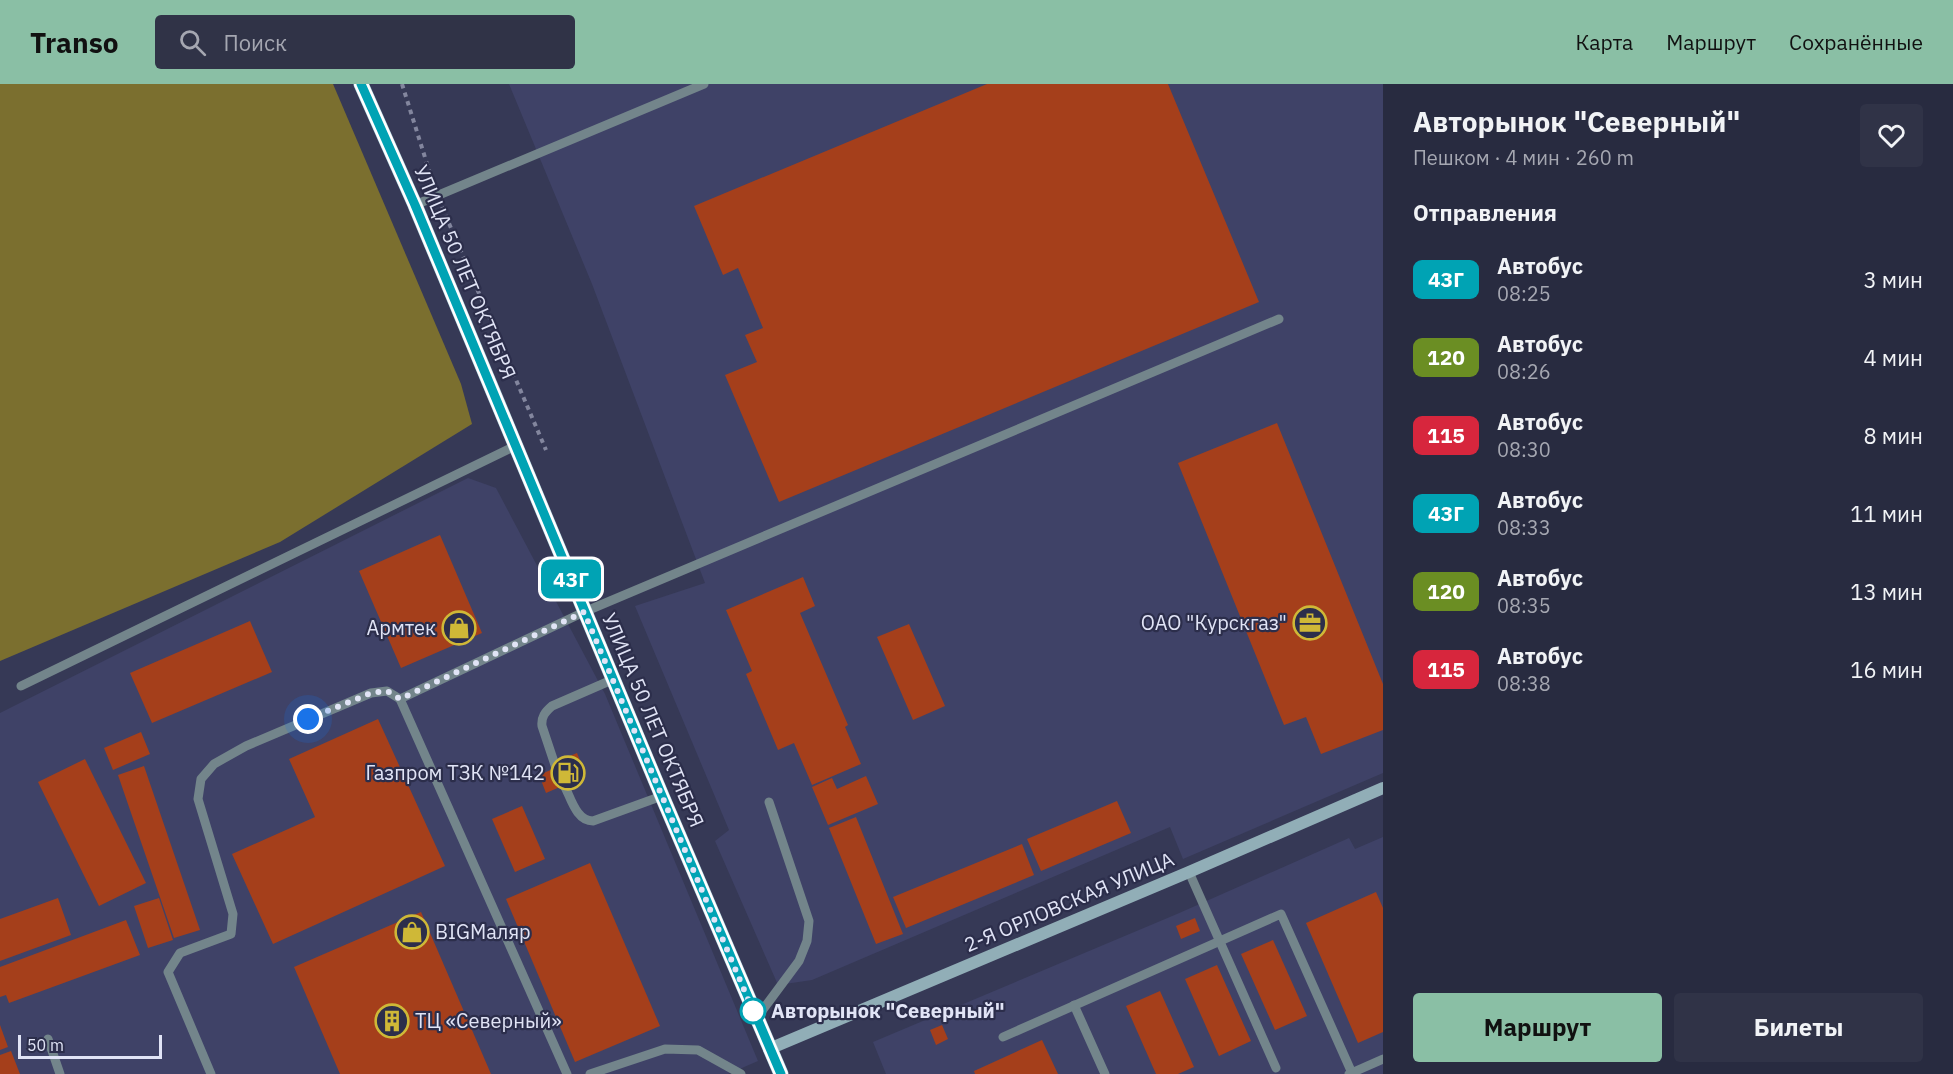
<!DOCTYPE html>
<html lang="ru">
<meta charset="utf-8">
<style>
body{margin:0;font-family:"IBM Plex Sans",sans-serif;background:#303347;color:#f1f3f6;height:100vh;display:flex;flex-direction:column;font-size:22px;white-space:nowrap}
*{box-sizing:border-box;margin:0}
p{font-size:20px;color:#a5a7b1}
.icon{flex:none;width:33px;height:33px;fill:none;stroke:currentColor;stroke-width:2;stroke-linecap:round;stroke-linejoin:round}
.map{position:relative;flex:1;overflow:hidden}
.details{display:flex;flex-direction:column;background:#282b40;width:570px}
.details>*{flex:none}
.badge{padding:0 12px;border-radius:9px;font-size:21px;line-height:39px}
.scale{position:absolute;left:18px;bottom:15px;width:144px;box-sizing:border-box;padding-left:6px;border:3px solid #e1e4f6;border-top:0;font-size:16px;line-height:21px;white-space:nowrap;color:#e1e4f6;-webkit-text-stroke:4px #2c2e4b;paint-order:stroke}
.you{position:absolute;width:30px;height:30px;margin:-15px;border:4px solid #fff;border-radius:50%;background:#1a73e8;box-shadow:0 0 0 9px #1a73e833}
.map>.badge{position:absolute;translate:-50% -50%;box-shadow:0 0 0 3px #fff}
h2{padding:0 30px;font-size:22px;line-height:54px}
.round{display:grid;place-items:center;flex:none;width:63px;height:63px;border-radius:6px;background:#303347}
.headline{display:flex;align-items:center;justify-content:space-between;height:102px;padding:0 30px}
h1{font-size:28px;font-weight:800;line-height:45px}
.primary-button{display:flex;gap:12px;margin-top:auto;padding:12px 30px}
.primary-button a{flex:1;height:69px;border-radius:6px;background:#8abfa5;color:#111;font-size:24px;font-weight:800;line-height:69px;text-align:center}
.primary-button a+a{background:#303347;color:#f1f3f6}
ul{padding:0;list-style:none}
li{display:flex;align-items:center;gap:18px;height:78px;padding:0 30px}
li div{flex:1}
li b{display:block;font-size:22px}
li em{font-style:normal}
li .badge{min-width:66px;font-weight:700;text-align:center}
header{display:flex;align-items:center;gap:36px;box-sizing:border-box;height:84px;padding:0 30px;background:#8abfa5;color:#111}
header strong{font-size:28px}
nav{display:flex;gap:33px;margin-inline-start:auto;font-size:21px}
.search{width:420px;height:54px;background:#303347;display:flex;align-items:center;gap:15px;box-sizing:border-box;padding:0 21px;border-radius:6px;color:#a5a7b1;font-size:22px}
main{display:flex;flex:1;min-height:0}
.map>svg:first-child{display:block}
</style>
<header>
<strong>Transo</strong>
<div class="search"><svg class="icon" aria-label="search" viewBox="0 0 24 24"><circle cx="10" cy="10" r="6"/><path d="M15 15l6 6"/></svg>Поиск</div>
<nav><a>Карта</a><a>Маршрут</a><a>Сохранённые</a></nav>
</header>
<main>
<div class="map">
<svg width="1383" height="990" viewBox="0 0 1383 990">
<rect width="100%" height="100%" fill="#363956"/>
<!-- built -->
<g fill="#3f4267">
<polygon points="509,0 1383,0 1383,689 1183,775 1170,743 812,896 778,901 715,757 729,746 635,522 705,499 592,200"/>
<polygon points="468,394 496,404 605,610 758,977 728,990 0,990 0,629"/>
<polygon points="1383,753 1383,990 886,990 873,958 1177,830 1349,754 1355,765"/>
</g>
<!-- forest -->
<polygon fill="#7b6f2f" points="0,0 333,0 461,300 472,340 280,458 0,577"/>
<!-- building -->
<g fill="#a53f1b">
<polygon points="987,0 1168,0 1259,218 779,418 725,291 757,278 745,251 763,244 738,184 723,191 694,122"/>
<polygon points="1277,339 1383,600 1383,646 1321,670 1306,633 1284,641 1178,379"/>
<polygon points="440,451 482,549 401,584 359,487"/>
<polygon points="803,493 815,522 800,529 848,641 845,643 861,680 812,701 794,659 778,666 746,590 752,587 726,526"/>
<polygon points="250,537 272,588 152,639 130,589"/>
<polygon points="909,540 945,622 913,636 877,553"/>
<polygon points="378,635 445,782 273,860 232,770 315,733 289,675"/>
<polygon points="141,648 150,670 113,686 104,664"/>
<polygon points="577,669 584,686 581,688 583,693 546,709 539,691 562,681 560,676"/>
<polygon points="85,675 146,799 99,822 38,698"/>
<polygon points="144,682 200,846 174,854 118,691"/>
<polygon points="866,692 878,720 828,741 812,703 832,694 837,705"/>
<polygon points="1117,717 1131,749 1041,787 1027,755"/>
<polygon points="522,722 545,775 515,788 492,735"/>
<polygon points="856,733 903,850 876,860 829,744"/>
<polygon points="1022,760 1034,791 906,844 893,813"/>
<polygon points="590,779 660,942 575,978 506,815"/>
<polygon points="1376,808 1383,824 1383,948 1358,959 1306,839"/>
<polygon points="58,814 71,851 0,877 0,835"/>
<polygon points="159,814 173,856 148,864 134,822"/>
<polygon points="421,828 491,990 340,990 294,883"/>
<polygon points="1195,834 1200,847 1181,855 1176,842"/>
<polygon points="126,836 140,871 9,919 6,911 0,913 0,883"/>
<polygon points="1273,856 1307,932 1275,946 1241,870"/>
<polygon points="1217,881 1251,957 1219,972 1185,895"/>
<polygon points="1160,907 1194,983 1178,990 1156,990 1126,922"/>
<polygon points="0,941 8,963 0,966"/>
<polygon points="942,941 948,955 936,961 930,946"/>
<polygon points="1042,956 1058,990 975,990 974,987"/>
<polygon points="11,967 20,990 0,990 0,971"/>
</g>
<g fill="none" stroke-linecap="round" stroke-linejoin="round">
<!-- path -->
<g stroke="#83869e" stroke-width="4" stroke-dasharray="4.5 4.5" stroke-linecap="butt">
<polyline points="402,0 433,99"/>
<polyline points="442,123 546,366"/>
</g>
<!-- lane -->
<g stroke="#73858b" stroke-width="9">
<polyline points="415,121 704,0"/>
<polyline points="21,602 515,362"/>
<polyline points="400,615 584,528 1279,235"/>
<path d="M556,684L542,642C541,633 545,628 552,622L614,595"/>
<path d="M564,701C571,714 576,737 593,737L662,712"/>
<polyline points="1189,788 1276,984"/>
<polyline points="1074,921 1105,990"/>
<polyline points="756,935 799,877 807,857 809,837 769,718"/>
<polyline points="1003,953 1281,830 1352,989"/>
<polyline points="48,955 60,990"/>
<polyline points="211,990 168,888 180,869 231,850 233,830 198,715 201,695 214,680 246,662 371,609 387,607 400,615 567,990"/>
<polyline points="590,990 665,965 698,966 741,990"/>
<polyline points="1349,990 1383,975"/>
</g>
<!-- secondary -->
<polyline stroke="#91aeb7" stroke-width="12" points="769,965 1189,788 1383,704"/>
<!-- primary -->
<polyline stroke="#a8ceda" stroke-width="15" points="361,0 415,121 662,712 781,990"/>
</g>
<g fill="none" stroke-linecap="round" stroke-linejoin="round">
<!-- line casing -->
<g stroke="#fff" stroke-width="14">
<polyline id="line" points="361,0 415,121 662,712 781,990"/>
</g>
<!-- line -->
<use href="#line" stroke="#00a3b4" stroke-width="9"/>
<!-- walk -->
<polyline stroke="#e1e4f6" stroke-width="6" stroke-dasharray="0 10.8" points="308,635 371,609 387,607 400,615 584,528 756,934 753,927"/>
</g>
<!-- icons -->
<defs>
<g id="office-ring" transform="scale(1.725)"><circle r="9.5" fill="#2c2e4b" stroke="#cfb837" stroke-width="1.5"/><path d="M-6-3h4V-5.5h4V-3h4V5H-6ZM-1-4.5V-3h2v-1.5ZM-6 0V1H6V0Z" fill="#cfb837"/></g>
<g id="shop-ring" transform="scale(1.725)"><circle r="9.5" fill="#2c2e4b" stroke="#cfb837" stroke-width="1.5"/><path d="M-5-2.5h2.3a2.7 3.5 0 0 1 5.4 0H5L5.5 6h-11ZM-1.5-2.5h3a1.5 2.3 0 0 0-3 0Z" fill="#cfb837"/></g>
<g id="fuel-ring" transform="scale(1.725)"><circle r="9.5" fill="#2c2e4b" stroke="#cfb837" stroke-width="1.5"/><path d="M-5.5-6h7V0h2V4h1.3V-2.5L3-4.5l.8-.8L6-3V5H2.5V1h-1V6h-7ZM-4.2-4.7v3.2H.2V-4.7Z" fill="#cfb837"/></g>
<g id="building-ring" transform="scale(1.725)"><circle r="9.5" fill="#2c2e4b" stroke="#cfb837" stroke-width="1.5"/><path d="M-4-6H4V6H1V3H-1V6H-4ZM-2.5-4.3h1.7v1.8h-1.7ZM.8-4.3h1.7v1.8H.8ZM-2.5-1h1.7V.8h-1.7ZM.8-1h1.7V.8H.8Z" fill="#cfb837"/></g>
</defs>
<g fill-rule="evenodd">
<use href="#office-ring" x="1310" y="539"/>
<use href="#shop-ring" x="459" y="544"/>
<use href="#fuel-ring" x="568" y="689"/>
<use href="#shop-ring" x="412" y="848"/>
<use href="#building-ring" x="392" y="937"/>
</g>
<!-- markers -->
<circle fill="#fff" stroke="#00a3b4" stroke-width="3" cx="753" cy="927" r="12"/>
<g text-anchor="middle" stroke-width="4.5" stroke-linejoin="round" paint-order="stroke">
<!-- street labels -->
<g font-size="20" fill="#e1e4f6" stroke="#2c2e4b">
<text transform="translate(465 188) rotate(67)" y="7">УЛИЦА 50 ЛЕТ ОКТЯБРЯ</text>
<text transform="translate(653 636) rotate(67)" y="7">УЛИЦА 50 ЛЕТ ОКТЯБРЯ</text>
<text transform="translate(1069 818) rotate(-23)" y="7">2-Я ОРЛОВСКАЯ УЛИЦА</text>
</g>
<!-- poi labels -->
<g font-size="20" fill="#e1e4f6" stroke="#2c2e4b" text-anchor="end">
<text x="1287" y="546">ОАО "Курскгаз"</text>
<text x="436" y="551">Армтек</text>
<text x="545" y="696">Газпром ТЗК №142</text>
<text x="435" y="855" text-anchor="start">BIGМаляр</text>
<text x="415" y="944" text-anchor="start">ТЦ «Северный»</text>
</g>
<!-- stop labels -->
<g font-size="20" font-weight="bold" fill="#e1e4f6" stroke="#2c2e4b" text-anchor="start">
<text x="771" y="934">Авторынок "Северный"</text>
</g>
</g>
</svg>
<div class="scale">50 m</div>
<div class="you" style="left:308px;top:635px"></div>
<b class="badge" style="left:571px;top:495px;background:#00a3b4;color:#fff">43Г</b>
</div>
<section class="details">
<div class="headline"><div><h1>Авторынок &quot;Северный&quot;</h1><p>Пешком · 4 мин · 260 m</p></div><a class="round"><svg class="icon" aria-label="heart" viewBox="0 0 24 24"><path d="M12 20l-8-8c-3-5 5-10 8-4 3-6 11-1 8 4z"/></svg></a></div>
<h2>Отправления</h2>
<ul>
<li><span class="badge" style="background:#00a3b4;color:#fff">43Г</span><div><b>Автобус</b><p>08:25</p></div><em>3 мин</em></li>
<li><span class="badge" style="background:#6b8e23;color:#fff">120</span><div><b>Автобус</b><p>08:26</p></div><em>4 мин</em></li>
<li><span class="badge" style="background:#d7263d;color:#fff">115</span><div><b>Автобус</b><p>08:30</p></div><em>8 мин</em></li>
<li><span class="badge" style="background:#00a3b4;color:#fff">43Г</span><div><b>Автобус</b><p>08:33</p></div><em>11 мин</em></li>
<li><span class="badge" style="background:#6b8e23;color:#fff">120</span><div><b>Автобус</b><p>08:35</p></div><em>13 мин</em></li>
<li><span class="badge" style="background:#d7263d;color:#fff">115</span><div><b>Автобус</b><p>08:38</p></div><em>16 мин</em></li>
</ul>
<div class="primary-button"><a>Маршрут</a><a>Билеты</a></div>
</section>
</main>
